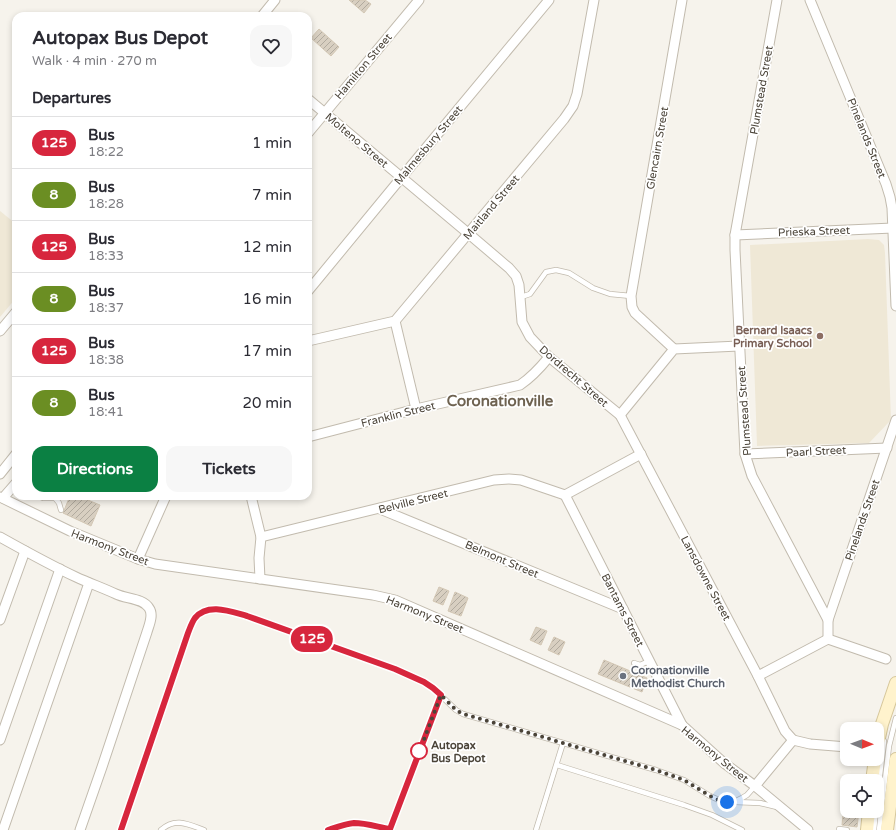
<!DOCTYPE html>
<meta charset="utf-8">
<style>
body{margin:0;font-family:"Varela Round",sans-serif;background:#f7f7f7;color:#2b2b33;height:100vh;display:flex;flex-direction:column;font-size:15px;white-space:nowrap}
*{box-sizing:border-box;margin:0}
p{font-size:13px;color:#7c7c81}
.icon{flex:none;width:22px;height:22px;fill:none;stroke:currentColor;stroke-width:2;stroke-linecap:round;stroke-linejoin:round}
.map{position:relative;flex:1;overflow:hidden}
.details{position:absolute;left:12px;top:12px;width:300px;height:488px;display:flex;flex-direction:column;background:#fff;border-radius:12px;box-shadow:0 2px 6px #0003}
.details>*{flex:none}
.badge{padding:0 8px;border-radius:13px;font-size:14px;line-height:26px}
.needle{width:26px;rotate:91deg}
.tools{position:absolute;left:840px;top:722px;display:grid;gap:8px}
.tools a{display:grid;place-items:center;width:44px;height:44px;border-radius:8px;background:#fff;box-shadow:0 2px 6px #0003;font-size:20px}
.you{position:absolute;width:20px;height:20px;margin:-10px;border:3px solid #fff;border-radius:50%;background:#1a73e8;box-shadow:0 0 0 6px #1a73e833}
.map>.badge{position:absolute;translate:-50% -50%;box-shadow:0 0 0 2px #fff}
h2{padding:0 20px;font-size:15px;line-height:36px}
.round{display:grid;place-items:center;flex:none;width:42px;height:42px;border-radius:12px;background:#f7f7f7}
.head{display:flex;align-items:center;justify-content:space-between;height:68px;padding:0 20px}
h1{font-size:19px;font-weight:800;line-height:30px}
.cta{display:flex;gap:8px;margin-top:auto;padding:8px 20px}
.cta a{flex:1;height:46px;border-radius:12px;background:#0b8043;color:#fff;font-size:16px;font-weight:800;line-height:46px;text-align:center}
.cta a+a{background:#f7f7f7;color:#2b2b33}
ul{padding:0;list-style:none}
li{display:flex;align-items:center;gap:12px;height:52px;padding:0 20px;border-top:1px solid #e1e1e2}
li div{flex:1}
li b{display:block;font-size:15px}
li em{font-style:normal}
li .badge{min-width:44px;font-weight:700;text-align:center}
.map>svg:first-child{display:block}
</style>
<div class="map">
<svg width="896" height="830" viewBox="0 0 896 830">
<defs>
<pattern id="building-hatch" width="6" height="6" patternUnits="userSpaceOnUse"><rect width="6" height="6" fill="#d8cfc1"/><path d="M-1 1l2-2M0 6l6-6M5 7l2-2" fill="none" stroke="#b1aa9e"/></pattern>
</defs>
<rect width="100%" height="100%" fill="#f6f3ec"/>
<!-- education -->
<g fill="#efe8d6">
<polygon points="0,211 16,224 16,298 0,317"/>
<polygon points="868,239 879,240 884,245 885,253 891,420 869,443 757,446 750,245"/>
</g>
<!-- building -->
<g fill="url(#building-hatch)" stroke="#d3c7b4">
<polygon points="349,0 365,0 371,4 364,13"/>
<polygon points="319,29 339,47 331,56 311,38"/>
<polygon points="70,496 78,496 100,505 91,526 63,513"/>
<polygon points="439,587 449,591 443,605 433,601"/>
<polygon points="455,592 468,598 461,616 448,611"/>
<polygon points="536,627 547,631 541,645 530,640"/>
<polygon points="554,637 565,642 559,655 548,650"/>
<polygon points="604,660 647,678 642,692 598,674"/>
<polygon points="845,794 847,794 847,811 859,811 857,827 842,825"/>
</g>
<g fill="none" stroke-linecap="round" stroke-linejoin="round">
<!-- service casing -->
<g stroke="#c2bbae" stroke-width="6">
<g id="service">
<polyline points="521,297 530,294 546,272 556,270 569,273 593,288 610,294 631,296"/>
<polyline points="38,496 43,498 55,498 59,503 61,510"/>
<polyline points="634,663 640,665 649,661"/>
<polyline points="557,765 684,805 712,815 742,830"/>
<polyline points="877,800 884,741"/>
<polyline points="735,802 760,803 777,807"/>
<polyline points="390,829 441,695"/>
<polyline points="839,829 847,830"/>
<path d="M121,830L188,633C190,628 192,622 195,618C208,603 232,612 247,616L395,669L424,682L433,688L456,710L463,714L522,731L656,770L684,780L710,796L719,800L734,802L742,798L747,795L755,786"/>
<path d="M161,830C175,817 188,824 204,830"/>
<path d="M328,830C333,828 338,826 344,825C359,821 376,826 391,830"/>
<polyline points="536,830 563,743"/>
<polyline points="874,830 876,811"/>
<polyline points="879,830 889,746 896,718"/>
</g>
</g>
<!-- minor casing -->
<g stroke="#c2bbae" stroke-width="11">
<g id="minor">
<polyline points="777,0 735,235 735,250 745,454 752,476 828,620 828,639"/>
<polyline points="810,0 886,184 890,197 892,208 896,306"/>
<polyline points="262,16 275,0"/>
<polyline points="308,99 469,234 509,268 516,276 519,285 522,322 530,337 549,357 620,415 758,676 785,731 793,740"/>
<polyline points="308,133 419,0"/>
<polyline points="735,235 893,228"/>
<polyline points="308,291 401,178 549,0"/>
<polyline points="395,321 416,409"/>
<polyline points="0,331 16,312"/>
<polyline points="308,341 395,321 564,119 573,106 577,94 594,0"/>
<polyline points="674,349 635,313 632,307 631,296 682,0"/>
<polyline points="620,415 674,349 739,346"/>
<path d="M308,437L416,409L520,385C532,377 540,368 549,357"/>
<polyline points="745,454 887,448"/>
<polyline points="0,474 16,454"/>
<polyline points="565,495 682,725"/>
<polyline points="565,495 641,454"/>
<polyline points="251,496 261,537 259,558 260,579"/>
<polyline points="0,497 70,531 138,559 155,564 373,595 395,600 682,725 724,763 755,786 808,830"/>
<polyline points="3,498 16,483"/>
<polyline points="380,509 623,609"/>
<path d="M0,537C25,551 50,565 76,577C89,583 103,588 116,594C126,599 143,598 149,608C154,615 149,625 147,632L102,767L80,830"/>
<polyline points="261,537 494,480 509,479 521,480 565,495"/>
<polyline points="138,559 166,496"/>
<polyline points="0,620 25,551"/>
<polyline points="828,620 896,420"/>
<polyline points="758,676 828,639 886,659"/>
<polyline points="0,740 60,569"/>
<polyline points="755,786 793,740 810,744 847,747"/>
<polyline points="3,830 89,583"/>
</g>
</g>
<!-- secondary casing -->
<g stroke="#d6c79b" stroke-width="14">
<g id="secondary">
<polyline points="877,747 882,724 896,683"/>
<polyline points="872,781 875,759"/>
<polyline points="867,830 869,811"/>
<polyline points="887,830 896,759"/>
</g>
</g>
<!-- service -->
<use href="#service" stroke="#fff" stroke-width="4.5"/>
<!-- minor -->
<use href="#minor" stroke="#fff" stroke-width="9"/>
<!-- secondary -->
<use href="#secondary" stroke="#fff3cd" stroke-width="12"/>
</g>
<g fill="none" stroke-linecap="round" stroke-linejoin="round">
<!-- line casing -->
<g stroke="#fff" stroke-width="9">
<path id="line" d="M121,830L188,633C190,628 192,622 195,618C208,602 232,612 247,616L395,669L424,682L433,688L441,695L390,829C378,827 366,823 354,823C345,824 337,827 328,830"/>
</g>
<!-- line -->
<use href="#line" stroke="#d7263d" stroke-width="6"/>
<!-- walk -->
<polyline stroke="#4b4439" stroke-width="4" stroke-dasharray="0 7.2" points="419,751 418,755 441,695 456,710 463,714 522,731 656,770 684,780 710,796 719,800 727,802"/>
</g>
<!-- markers -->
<circle fill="#8d6e63" stroke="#fff" stroke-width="1.5" cx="820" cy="336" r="4"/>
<circle fill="#6b7280" stroke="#fff" stroke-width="1.5" cx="623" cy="676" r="4"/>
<circle fill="#fff" stroke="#d7263d" stroke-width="2" cx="419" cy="751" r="8"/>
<g text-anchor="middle" stroke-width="3.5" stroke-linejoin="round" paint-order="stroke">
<!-- street labels -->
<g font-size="11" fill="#4b4439" stroke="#fff">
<text transform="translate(363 66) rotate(-50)" y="4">Hamilton Street</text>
<text transform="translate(761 90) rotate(-80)" y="4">Plumstead Street</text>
<text transform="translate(867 138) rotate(68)" y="4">Pinelands Street</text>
<text transform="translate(357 140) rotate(40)" y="4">Molteno Street</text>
<text transform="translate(428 145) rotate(-50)" y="4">Malmesbury Street</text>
<text transform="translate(657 148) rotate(-80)" y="4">Glencairn Street</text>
<text transform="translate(491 207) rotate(-50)" y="4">Maitland Street</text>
<text transform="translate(814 231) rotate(-2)" y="4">Prieska Street</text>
<text transform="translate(574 376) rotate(41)" y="4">Dordrecht Street</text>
<text transform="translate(744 411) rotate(-94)" y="4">Plumstead Street</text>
<text transform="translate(398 414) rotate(-14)" y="4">Franklin Street</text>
<text transform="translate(816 451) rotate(-3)" y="4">Paarl Street</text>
<text transform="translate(413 501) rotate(-14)" y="4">Belville Street</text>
<text transform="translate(862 520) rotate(-71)" y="4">Pinelands Street</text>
<text transform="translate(110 547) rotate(21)" y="4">Harmony Street</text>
<text transform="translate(502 559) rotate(23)" y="4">Belmont Street</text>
<text transform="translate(706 578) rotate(62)" y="4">Lansdowne Street</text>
<text transform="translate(623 610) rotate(63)" y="4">Bantams Street</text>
<text transform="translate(425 614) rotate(22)" y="4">Harmony Street</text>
<text transform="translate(715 754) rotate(39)" y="4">Harmony Street</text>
</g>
<!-- education labels -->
<g font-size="11" font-weight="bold" fill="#785e54" stroke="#fff" text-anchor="end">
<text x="812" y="334">Bernard Isaacs<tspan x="812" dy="13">Primary School</tspan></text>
</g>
<!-- worship labels -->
<g font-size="11" font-weight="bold" fill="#5b616d" stroke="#fff" text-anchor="start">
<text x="631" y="674">Coronationville<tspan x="631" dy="13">Methodist Church</tspan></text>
</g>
<!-- stop labels -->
<g font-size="11" font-weight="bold" fill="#4b4439" stroke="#fff" text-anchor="start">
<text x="431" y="749">Autopax<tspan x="431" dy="13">Bus Depot</tspan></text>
</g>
<!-- district labels -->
<g font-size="15" font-weight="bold" fill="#6e6250" stroke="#fff">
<text x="500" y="406">Coronationville</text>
</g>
</g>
</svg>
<div class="tools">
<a><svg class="needle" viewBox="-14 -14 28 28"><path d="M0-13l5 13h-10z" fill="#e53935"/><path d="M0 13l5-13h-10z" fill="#7c7c81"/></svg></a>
<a><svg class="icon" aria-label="locate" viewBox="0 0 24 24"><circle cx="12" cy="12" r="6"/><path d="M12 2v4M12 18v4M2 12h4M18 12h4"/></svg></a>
</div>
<div class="you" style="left:727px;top:802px"></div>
<b class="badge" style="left:312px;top:639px;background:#d7263d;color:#fff">125</b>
<section class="details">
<div class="head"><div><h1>Autopax Bus Depot</h1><p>Walk · 4 min · 270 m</p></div><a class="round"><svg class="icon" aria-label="heart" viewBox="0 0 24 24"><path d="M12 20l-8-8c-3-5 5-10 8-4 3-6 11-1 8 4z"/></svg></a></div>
<h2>Departures</h2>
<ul>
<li><span class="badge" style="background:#d7263d;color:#fff">125</span><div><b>Bus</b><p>18:22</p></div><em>1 min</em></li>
<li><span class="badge" style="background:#6b8e23;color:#fff">8</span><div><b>Bus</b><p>18:28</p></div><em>7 min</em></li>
<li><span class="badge" style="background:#d7263d;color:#fff">125</span><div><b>Bus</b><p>18:33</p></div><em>12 min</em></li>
<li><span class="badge" style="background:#6b8e23;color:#fff">8</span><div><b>Bus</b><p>18:37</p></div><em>16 min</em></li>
<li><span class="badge" style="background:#d7263d;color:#fff">125</span><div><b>Bus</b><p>18:38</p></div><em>17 min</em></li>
<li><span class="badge" style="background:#6b8e23;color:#fff">8</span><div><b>Bus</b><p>18:41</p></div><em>20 min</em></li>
</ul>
<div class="cta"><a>Directions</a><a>Tickets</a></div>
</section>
</div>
